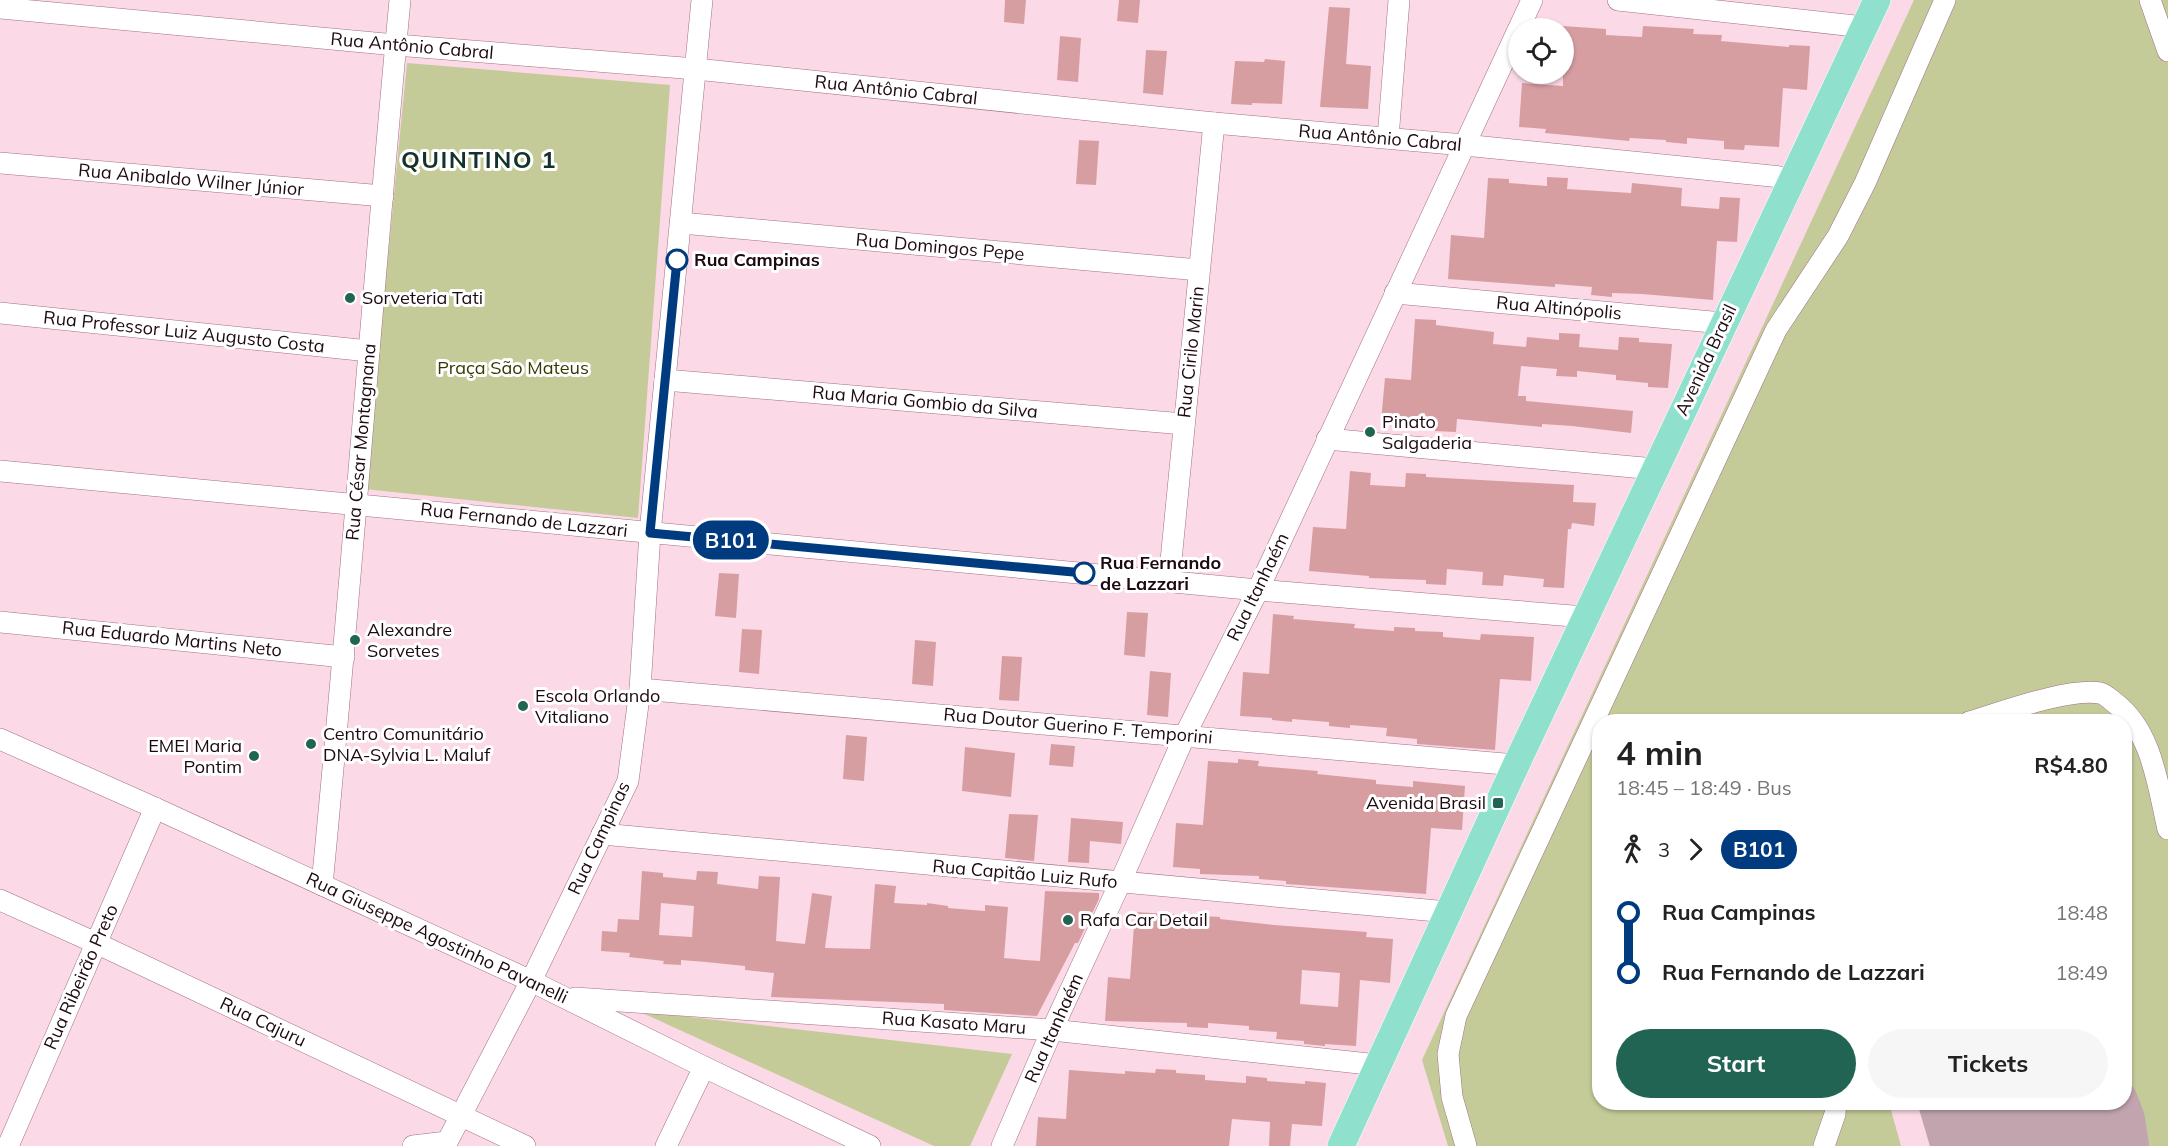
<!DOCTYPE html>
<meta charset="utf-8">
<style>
body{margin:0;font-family:Mulish,sans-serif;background:#f6f6f6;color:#222;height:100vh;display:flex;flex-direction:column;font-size:22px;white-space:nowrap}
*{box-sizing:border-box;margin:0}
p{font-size:20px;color:#767676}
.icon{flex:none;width:33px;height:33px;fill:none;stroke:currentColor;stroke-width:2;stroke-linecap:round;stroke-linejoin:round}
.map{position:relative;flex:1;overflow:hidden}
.drawer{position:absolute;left:1592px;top:714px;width:540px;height:396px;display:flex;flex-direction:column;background:#fff;border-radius:24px;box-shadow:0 2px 4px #0004}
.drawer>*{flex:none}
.badge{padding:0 12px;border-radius:20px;font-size:21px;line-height:39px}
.controls{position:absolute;left:1508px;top:18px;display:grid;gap:12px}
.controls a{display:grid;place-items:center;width:66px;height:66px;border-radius:50%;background:#fff;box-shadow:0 2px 4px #0004;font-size:30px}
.map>.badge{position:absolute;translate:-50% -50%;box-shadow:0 0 0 3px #fff}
.legs{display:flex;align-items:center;gap:9px;height:66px;padding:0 24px;font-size:20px}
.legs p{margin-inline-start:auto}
.summary{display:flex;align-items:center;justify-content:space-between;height:102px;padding:0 24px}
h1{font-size:33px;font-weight:700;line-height:45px}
.action{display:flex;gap:12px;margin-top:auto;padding:12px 24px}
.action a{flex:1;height:69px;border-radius:36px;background:#226454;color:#fff;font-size:24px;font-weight:700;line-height:69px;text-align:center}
.action a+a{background:#f6f6f6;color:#222}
ul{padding:0 24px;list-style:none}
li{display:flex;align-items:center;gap:21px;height:60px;font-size:22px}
li i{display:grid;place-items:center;width:9px;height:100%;margin:0 8px;background:currentColor}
li i::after{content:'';width:15px;height:15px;margin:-8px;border:4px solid;border-radius:50%;background:#fff}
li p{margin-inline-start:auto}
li:first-child i{background:linear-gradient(#0000 50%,currentColor 0)}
li:last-child i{background:linear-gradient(currentColor 50%,#0000 0)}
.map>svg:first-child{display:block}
</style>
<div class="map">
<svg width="2168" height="1146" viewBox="0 0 2168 1146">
<rect width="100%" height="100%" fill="#fcd9e6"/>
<!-- green -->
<g fill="#c4cb99">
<polygon points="1914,0 2168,0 2168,1146 2144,1146 2124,1081 2124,722 1599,722 1599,1102 1889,1103 1901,1146 1448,1146 1422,1060"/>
<polygon points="407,63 670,85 638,518 365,489"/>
<polygon points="638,1011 1012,1054 970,1146 934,1146"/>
</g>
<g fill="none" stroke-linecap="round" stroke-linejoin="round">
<!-- taxiway -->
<g stroke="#c2a4af" stroke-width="52">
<polyline points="1944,1102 1957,1146"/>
<polyline points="2112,1102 2119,1120 2123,1146"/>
<path d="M1961,1146C1967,1141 1973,1135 1980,1132C2009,1120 2039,1127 2062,1146"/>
</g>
<!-- runway -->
<polyline stroke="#c2a4af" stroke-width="132" points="2061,1102 2073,1146"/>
</g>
<!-- building -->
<g fill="#d79ea2" fill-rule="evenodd">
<polygon points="1005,0 1026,0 1024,24 1004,22"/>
<polygon points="1119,0 1140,0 1138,23 1117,21"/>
<polygon points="1329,7 1350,8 1346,64 1371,66 1368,109 1320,107"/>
<polygon points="1563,26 1606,29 1606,35 1642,37 1643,26 1694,29 1693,34 1722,35 1721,41 1789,47 1789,45 1810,46 1807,90 1783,88 1779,147 1745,145 1744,150 1724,149 1724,141 1687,138 1687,144 1666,142 1666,140 1630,138 1629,141 1545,133 1546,129 1519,127 1522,83 1563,86"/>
<polygon points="1060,36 1081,38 1078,82 1057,80"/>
<polygon points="1146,50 1167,51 1163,95 1143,93"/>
<polygon points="1265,59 1285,61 1282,104 1252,103 1252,105 1231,104 1235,61 1264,62"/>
<polygon points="1079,140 1099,141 1096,185 1076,184"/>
<polygon points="1547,177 1568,178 1567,189 1631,193 1632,183 1682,188 1681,206 1719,209 1720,197 1740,198 1737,242 1717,241 1713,300 1642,294 1612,293 1612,297 1591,295 1592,287 1555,284 1555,287 1448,279 1451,235 1484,238 1488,178 1509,179 1509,183 1547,186"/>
<polygon points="1415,319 1436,320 1436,325 1494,332 1493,344 1526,347 1527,337 1559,340 1559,333 1580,334 1579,347 1618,350 1619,337 1639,338 1639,342 1672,344 1668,388 1648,387 1648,383 1616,380 1616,375 1577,371 1577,377 1556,376 1557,369 1521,366 1518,396 1526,396 1526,401 1633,411 1631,433 1572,426 1542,424 1542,427 1457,419 1456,432 1435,431 1436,423 1381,421 1385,378 1411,380"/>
<polygon points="1350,471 1371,473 1370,485 1405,487 1406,473 1426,474 1426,477 1574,485 1573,502 1596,503 1594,526 1572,523 1571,529 1568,529 1564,588 1543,587 1544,579 1504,575 1503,586 1482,585 1483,572 1447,569 1446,585 1426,584 1426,580 1369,578 1369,576 1309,571 1313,527 1346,529"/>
<polygon points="719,573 739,574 736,618 715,616"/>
<polygon points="1127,612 1148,613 1145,657 1124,655"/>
<polygon points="1273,614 1294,616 1293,619 1355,624 1354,628 1394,631 1394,627 1415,628 1415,631 1443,632 1443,637 1480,640 1481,634 1534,637 1531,681 1500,679 1495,750 1417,744 1417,739 1386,736 1387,728 1350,725 1350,728 1329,726 1329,722 1292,719 1292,722 1272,720 1272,718 1240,716 1243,672 1269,674"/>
<polygon points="742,629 762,630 759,674 739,672"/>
<polygon points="915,640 936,642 933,686 912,684"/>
<polygon points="1002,656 1022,657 1019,701 999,700"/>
<polygon points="1150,671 1171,673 1168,717 1147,715"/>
<polygon points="846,735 867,737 864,781 843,779"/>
<polygon points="1051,744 1075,746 1073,767 1049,765"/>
<polygon points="965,747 1015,753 1011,797 962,791"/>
<polygon points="1238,759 1259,761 1258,766 1318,771 1317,774 1376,780 1376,784 1413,787 1413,781 1465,786 1462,830 1431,828 1426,894 1286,884 1286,881 1259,879 1259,876 1200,874 1200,869 1173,867 1176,823 1203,825 1208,761 1238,763"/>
<polygon points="1009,814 1038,815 1034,861 1005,858"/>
<polygon points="1071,818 1123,822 1121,844 1090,841 1089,863 1068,862"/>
<path d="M642,871L663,873V877L696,880L697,871L718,872L717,884L758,889L759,876L780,877L776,941L805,944L812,893L832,896L825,948L870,949L875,884L896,886L894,903L927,905V903L948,906V908L985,911V905L1008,907L1004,958L1025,960L1040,961L1045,891L1099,893V899L1078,943H1075L1037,1016L944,1010V1004L771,997L774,973L745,970V966L706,962L681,960V965L663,964L664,961L629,957L630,953L601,951L602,931L617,932L618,919L639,920ZM661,903L694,906L692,937L659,935Z"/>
<path d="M1135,912L1220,917V919L1274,925L1367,932L1366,937L1393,939L1390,983L1360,980L1356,1046L1325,1044V1046L1304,1044V1041L1276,1039L1277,1032L1249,1030V1026L1208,1023V1028L1187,1027V1023L1105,1021L1108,977L1130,979ZM1302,970L1340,973L1338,1007L1300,1004Z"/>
<polygon points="1156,1069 1176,1070 1176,1073 1205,1075 1205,1080 1246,1083 1246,1076 1267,1078 1267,1081 1305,1084 1305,1081 1326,1083 1322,1126 1292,1124 1290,1146 1269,1146 1270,1122 1232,1119 1229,1146 1036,1146 1038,1117 1066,1119 1069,1070 1125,1074 1125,1071 1155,1073"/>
</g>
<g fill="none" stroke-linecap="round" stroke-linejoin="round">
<!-- minor casing -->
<g stroke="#a27084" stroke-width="22">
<g id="minor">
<polyline points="1618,0 1864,27"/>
<polyline points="2150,0 2168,51"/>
<polyline points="0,8 396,45 696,69 1214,123 1464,145 1791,178"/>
<polyline points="1519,28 1532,0"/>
<polyline points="1388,138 1399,0"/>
<polyline points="0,163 383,196"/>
<polyline points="681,223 1199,270"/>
<polyline points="1395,293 1723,323"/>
<polyline points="0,313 369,351"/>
<polyline points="665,380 1184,424"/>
<polyline points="1327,439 1655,469"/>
<polyline points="0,471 1258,590 1585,617"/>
<polyline points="1169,581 1214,123"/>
<polyline points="0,622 344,657"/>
<polyline points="640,689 1516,765"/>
<path d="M1969,722C2003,712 2067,688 2100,693C2105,694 2111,700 2115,703C2152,731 2158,786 2168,829"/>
<polyline points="0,739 155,808 531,981 704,1067 870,1146"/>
<polyline points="602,834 1448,912"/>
<path d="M322,885C351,590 372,295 400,0"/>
<polyline points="0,900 96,943 525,1146"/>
<polyline points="575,998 1052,1030 1378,1065"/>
<polyline points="8,1146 155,808"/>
<polyline points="413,1146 447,1142"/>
<polyline points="445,1146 531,981 628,781 640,689 650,533 702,0"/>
<polyline points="666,1146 704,1067"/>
<polyline points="1002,1146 1052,1030 1120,883 1185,735 1258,590 1518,30"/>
<polyline points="1466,1146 1452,1097 1448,1054 1456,1016 1776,330 1838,236 1865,183 1945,0"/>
<polyline points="1824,1146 1835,1114 1836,1102"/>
</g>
</g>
<!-- major casing -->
<g stroke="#fff" stroke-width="28">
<polyline id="major" points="1341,1146 1516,765 1877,0"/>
</g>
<!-- minor -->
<use href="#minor" stroke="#fff" stroke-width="21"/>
<!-- major -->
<use href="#major" stroke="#8fe1ce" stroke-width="27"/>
</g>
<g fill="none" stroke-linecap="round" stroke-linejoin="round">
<!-- line-1 casing -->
<g stroke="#fff" stroke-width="14">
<polyline id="line-1" points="677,260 650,533 1084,573"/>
</g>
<!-- line-1 -->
<use href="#line-1" stroke="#003b80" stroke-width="9"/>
</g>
<!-- markers -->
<g fill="#fff" stroke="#003b80" stroke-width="3">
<circle cx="677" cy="260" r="10"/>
<circle cx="1084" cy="573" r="10"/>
</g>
<g fill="#226454" stroke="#fff" stroke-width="2">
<circle cx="350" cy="298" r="6"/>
<circle cx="1370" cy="432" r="6"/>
<circle cx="355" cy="640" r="6"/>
<circle cx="523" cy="706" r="6"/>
<circle cx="311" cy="744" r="6"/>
<circle cx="254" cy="756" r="6"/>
<rect x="1492" y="797" width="12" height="12" rx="3"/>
<circle cx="1068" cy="920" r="6"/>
</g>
<g text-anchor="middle" stroke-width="6" stroke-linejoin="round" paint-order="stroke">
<!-- street labels -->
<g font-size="18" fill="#1c0911" stroke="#fff">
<text transform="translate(412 46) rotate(5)" y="6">Rua Antônio Cabral</text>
<text transform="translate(896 90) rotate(6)" y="6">Rua Antônio Cabral</text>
<text transform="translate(1380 138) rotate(5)" y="6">Rua Antônio Cabral</text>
<text transform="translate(191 180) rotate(5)" y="6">Rua Anibaldo Wilner Júnior</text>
<text transform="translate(940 247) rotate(5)" y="6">Rua Domingos Pepe</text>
<text transform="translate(1559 308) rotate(5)" y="6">Rua Altinópolis</text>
<text transform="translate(184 332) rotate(6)" y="6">Rua Professor Luiz Augusto Costa</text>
<text transform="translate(1191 352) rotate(-84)" y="6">Rua Cirilo Marin</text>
<text transform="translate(1706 360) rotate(-65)" y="6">Avenida Brasil</text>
<text transform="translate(925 402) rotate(5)" y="6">Rua Maria Gombio da Silva</text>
<text transform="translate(361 442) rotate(-85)" y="6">Rua César Montagnana</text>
<text transform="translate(524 520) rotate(6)" y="6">Rua Fernando de Lazzari</text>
<text transform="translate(1258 587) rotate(-64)" y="6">Rua Itanhaém</text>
<text transform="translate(172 639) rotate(6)" y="6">Rua Eduardo Martins Neto</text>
<text transform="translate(1078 726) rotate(5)" y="6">Rua Doutor Guerino F. Temporini</text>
<text transform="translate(599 838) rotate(-65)" y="6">Rua Campinas</text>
<text transform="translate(1025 874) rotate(5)" y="6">Rua Capitão Luiz Rufo</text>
<text transform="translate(437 938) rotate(25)" y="6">Rua Giuseppe Agostinho Pavanelli</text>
<text transform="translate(81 977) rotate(-66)" y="6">Rua Ribeirão Preto</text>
<text transform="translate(263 1022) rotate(25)" y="6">Rua Cajuru</text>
<text transform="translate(954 1023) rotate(4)" y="6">Rua Kasato Maru</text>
<text transform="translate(1054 1028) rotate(-66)" y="6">Rua Itanhaém</text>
</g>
<!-- stop labels -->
<g font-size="18" font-weight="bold" fill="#1c0911" stroke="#fff" text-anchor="start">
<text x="694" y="266">Rua Campinas</text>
<text x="1100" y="569">Rua Fernando<tspan x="1100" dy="21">de Lazzari</tspan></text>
</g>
<!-- poi labels -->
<g font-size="18" fill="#1c0911" stroke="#fff" text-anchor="start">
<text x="362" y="304">Sorveteria Tati</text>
<text x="1382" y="428">Pinato<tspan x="1382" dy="21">Salgaderia</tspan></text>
<text x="367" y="636">Alexandre<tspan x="367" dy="21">Sorvetes</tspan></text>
<text x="535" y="702">Escola Orlando<tspan x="535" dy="21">Vitaliano</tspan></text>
<text x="323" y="740">Centro Comunitário<tspan x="323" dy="21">DNA-Sylvia L. Maluf</tspan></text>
<text x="242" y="752" text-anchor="end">EMEI Maria<tspan x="242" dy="21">Pontim</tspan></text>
<text x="1486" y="809" text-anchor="end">Avenida Brasil</text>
<text x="1080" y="926">Rafa Car Detail</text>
</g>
<!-- park labels -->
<g font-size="18" fill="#363b00" stroke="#fff">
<text x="513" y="374">Praça São Mateus</text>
</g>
<!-- district labels -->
<g font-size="24" font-weight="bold" letter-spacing="1.5" fill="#13322a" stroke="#fff">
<text x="479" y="168">QUINTINO 1</text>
</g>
</g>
</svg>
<div class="controls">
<a><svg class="icon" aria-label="locate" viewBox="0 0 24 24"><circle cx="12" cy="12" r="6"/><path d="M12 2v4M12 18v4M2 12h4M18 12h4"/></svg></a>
</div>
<b class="badge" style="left:731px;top:540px;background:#003b80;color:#fff">B101</b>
<section class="drawer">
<div class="summary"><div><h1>4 min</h1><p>18:45 – 18:49 · Bus</p></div><b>R$4.80</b></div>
<div class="legs"><svg class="icon" aria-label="walk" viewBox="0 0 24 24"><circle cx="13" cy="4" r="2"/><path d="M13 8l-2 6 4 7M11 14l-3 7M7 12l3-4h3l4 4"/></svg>3<svg class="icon" aria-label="forward" viewBox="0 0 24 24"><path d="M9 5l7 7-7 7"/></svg><b class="badge" style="background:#003b80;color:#fff">B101</b></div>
<ul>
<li><i style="color:#003b80"></i><b>Rua Campinas</b><p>18:48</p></li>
<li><i style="color:#003b80"></i><b>Rua Fernando de Lazzari</b><p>18:49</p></li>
</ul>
<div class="action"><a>Start</a><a>Tickets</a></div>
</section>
</div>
